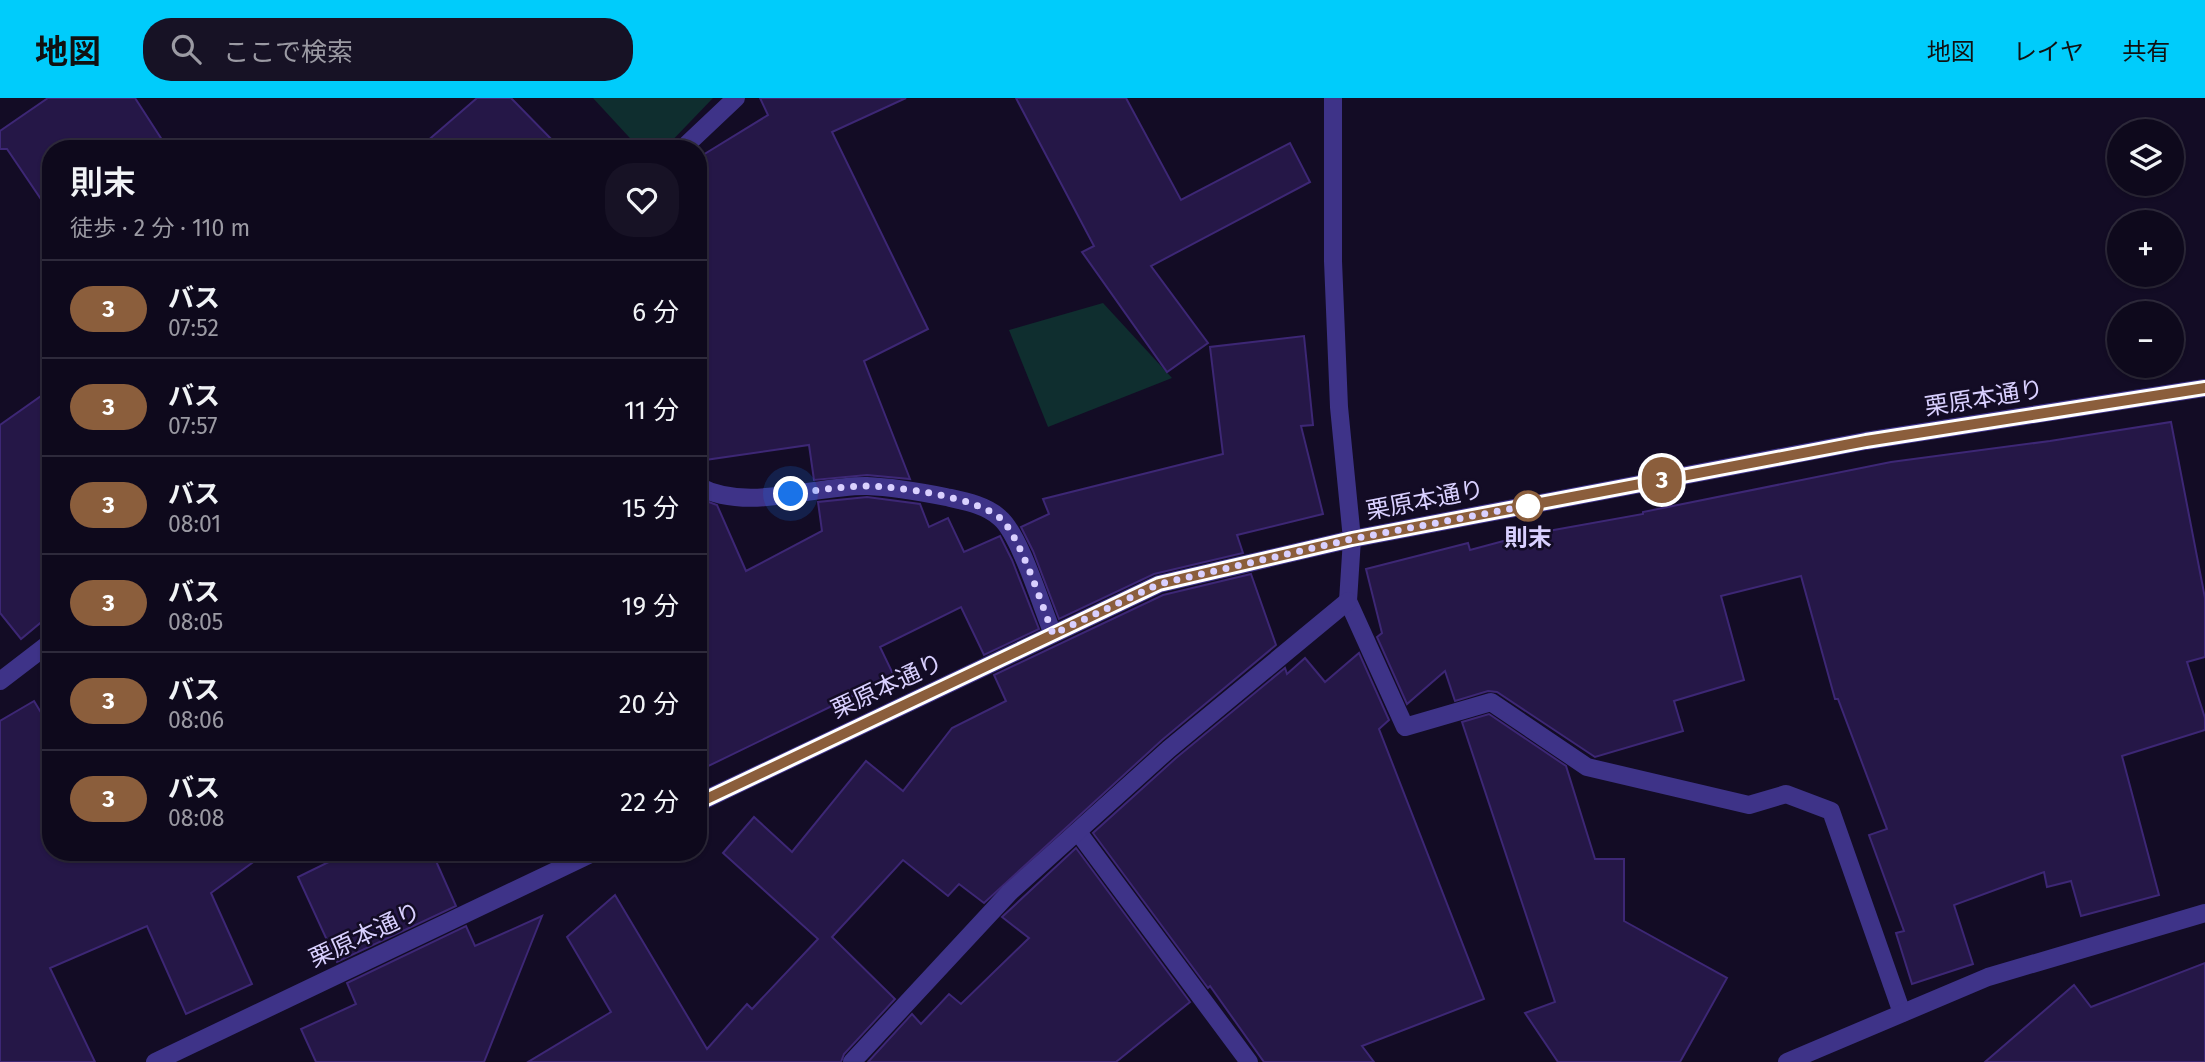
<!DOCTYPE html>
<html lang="ja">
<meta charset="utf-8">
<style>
body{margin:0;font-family:"Fira Sans","Noto Sans JP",sans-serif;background:#171225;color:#f1f3f6;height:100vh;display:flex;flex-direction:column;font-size:26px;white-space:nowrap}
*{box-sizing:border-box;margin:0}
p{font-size:23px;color:#9b9aa3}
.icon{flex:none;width:38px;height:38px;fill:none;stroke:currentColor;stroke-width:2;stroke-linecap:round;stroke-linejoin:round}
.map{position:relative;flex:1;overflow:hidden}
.sheet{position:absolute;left:42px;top:42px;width:665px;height:721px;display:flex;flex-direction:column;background:#0e091c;border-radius:28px;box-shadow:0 2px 5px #0004,0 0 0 2px #2e2a3b}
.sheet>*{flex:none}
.badge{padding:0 14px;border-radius:23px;font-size:24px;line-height:46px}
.buttons{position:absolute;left:2107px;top:21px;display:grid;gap:14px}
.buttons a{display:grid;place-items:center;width:77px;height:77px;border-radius:50%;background:#0e091c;box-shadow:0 2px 5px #0004,0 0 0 2px #2e2a3b;font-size:35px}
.you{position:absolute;width:35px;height:35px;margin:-18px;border:5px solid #fff;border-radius:50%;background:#1a73e8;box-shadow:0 0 0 10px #1a73e833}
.map>.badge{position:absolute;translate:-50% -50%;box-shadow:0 0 0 4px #fff}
.round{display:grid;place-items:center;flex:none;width:74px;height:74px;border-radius:28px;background:#171225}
.head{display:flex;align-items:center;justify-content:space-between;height:119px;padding:0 28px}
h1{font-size:33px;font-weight:600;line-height:52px}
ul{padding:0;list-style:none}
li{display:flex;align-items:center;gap:21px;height:98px;padding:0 28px;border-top:2px solid #2e2a3b}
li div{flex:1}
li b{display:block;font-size:26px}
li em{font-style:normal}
li .badge{min-width:77px;font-weight:700;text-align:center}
header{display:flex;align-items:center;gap:42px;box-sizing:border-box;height:98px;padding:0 35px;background:#00ccfb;color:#111}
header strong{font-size:33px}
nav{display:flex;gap:38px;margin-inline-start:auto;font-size:24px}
.search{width:490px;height:63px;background:#171225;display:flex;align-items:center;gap:18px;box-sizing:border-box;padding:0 24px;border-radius:28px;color:#9b9aa3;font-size:26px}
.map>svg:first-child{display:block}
</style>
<header>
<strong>地図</strong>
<div class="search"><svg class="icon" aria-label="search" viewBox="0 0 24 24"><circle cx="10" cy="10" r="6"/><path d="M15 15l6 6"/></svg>ここで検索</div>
<nav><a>地図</a><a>レイヤ</a><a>共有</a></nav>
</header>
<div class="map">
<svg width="2205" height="964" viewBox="0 0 2205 964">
<rect width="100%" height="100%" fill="#130c25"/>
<!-- green -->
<g fill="#0f2e2f">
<polygon points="593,0 713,0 664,51 640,51"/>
<polygon points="1103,205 1172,280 1048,329 1009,232"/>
</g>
<!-- building -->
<g fill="#251747" stroke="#3d2775" stroke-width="2">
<polygon points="48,0 135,0 168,51 51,51 51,116 7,51 0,51 0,33"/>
<polygon points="477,0 511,0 561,51 418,51"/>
<polygon points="760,0 906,0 832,34 928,231 864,263 910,381 867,377 814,382 809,347 698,363 698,60 768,17"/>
<polygon points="1016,0 1126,0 1181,102 1290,45 1310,84 1151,168 1208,245 1167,274 1082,154 1094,148"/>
<polygon points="1304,238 1313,327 1301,328 1323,416 1237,437 1243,455 1154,476 1059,521 1033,453 1021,429 1049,416 1043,401 1223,356 1210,249"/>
<polygon points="51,291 51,516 21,541 0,515 0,327"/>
<polygon points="2171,324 2205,500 2205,559 2187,564 2205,620 2205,632 2122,658 2159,797 2081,818 2071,783 2047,789 2044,774 1954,807 1973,866 1912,886 1896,835 1904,833 1869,737 1887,731 1838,601 1835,601 1801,478 1721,498 1744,582 1674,603 1683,633 1595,659 1497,594 1488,593 1455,603 1445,573 1407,606 1377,539 1382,535 1366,471 1468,445 1470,452 1526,437 1643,416 1643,414 1891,364 2050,343"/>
<polygon points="698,400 717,407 746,473 822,433 818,404 867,399 920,406 929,429 948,420 964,454 1000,438 1012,462 1039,531 984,557 961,509 880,549 894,578 698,673"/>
<polygon points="1251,476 1276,547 1162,642 984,805 959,786 948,798 903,762 832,839 895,901 844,956 841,964 528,964 611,914 567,839 615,797 707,951 747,906 752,911 818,841 723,755 754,719 792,754 866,663 903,693 952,630 1006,603 994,577 1163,497"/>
<polygon points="1359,555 1389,622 1379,631 1484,901 1362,948 1374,964 1264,964 1210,888 1208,890 1093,735 1176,660 1285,570 1287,576 1305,560 1325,584"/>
<polygon points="34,603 51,631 51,754 267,754 211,795 252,886 186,916 147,828 50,870 95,964 0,964 0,623"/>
<polygon points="1489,616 1566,668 1595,761 1624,761 1624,823 1727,880 1680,964 1558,964 1525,915 1555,904 1462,624"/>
<polygon points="1076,750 1190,904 1116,964 868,964 912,916 921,926 949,896 961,906 1029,840 1002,819"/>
<polygon points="349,754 432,754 456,808 337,864 298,779"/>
<polygon points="542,818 484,964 316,964 301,931 356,906 347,885 466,828 475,848"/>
<polygon points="2205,865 2205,964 1985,964 2074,887 2091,909"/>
</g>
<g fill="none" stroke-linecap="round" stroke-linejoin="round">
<!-- minor -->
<g stroke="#3e3388" stroke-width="18">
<polyline points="1333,0 1333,163 1339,309 1352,441 1348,503 1405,629 1491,604 1587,669 1749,707 1786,696 1831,713 1902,915"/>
<polyline points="682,51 736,0"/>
<path d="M698,388C747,415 814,387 867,388C893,389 921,394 946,399C964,403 986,407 1000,420C1020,437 1042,510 1053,536"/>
<polyline points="0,583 51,544"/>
<polyline points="698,705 1159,486 1352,441 1865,343 2205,290"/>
<polyline points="1078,734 1249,964"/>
<polyline points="155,964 595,754"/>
<polyline points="852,964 1009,795 1169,651 1348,503"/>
<polyline points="1787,964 1988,879 2205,815"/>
</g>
</g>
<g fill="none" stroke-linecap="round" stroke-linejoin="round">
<!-- line casing -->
<g stroke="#fff" stroke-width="16">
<polyline id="line" points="698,705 1159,486 1352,441 1866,343 2205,290"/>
</g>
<!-- line -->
<use href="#line" stroke="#8b5e3c" stroke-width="10"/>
<!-- walk -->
<path stroke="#d9d0ff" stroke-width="7" stroke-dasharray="0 12.6" d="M791,396C815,393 841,388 866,388C897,388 976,399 1000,420C1019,435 1043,510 1053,536L1159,486L1352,441L1541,405L1528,408"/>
</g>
<!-- markers -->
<circle fill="#fff" stroke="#8b5e3c" stroke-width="3.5" cx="1528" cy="408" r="14"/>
<g text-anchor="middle" stroke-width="5" stroke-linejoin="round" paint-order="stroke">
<!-- street labels -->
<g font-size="24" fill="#d9d0ff" stroke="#130c25">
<text transform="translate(1984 300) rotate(-9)" y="8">栗原本通り</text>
<text transform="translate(1425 402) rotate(-11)" y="8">栗原本通り</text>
<text transform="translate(887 588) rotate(-25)" y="8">栗原本通り</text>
<text transform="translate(365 837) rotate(-25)" y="8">栗原本通り</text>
</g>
<!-- stop labels -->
<g font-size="24" font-weight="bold" fill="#d9d0ff" stroke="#130c25">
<text x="1528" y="448">則末</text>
</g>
</g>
</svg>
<div class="buttons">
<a><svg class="icon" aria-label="layers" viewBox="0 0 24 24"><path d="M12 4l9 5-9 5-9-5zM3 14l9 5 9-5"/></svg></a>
<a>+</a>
<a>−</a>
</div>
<div class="you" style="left:791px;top:396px"></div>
<b class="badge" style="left:1662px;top:382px;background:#8b5e3c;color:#fff">3</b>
<section class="sheet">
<div class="head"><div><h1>則末</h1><p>徒歩 · 2 分 · 110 m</p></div><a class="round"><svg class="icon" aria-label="heart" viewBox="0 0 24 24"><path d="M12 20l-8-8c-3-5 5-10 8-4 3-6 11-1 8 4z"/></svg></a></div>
<ul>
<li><span class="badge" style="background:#8b5e3c;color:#fff">3</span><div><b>バス</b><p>07:52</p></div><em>6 分</em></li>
<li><span class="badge" style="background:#8b5e3c;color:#fff">3</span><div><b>バス</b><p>07:57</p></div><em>11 分</em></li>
<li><span class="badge" style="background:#8b5e3c;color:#fff">3</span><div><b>バス</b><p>08:01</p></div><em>15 分</em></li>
<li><span class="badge" style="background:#8b5e3c;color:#fff">3</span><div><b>バス</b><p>08:05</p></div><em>19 分</em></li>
<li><span class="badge" style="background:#8b5e3c;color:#fff">3</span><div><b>バス</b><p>08:06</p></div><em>20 分</em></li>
<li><span class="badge" style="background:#8b5e3c;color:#fff">3</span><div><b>バス</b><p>08:08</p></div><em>22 分</em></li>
</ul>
</section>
</div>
